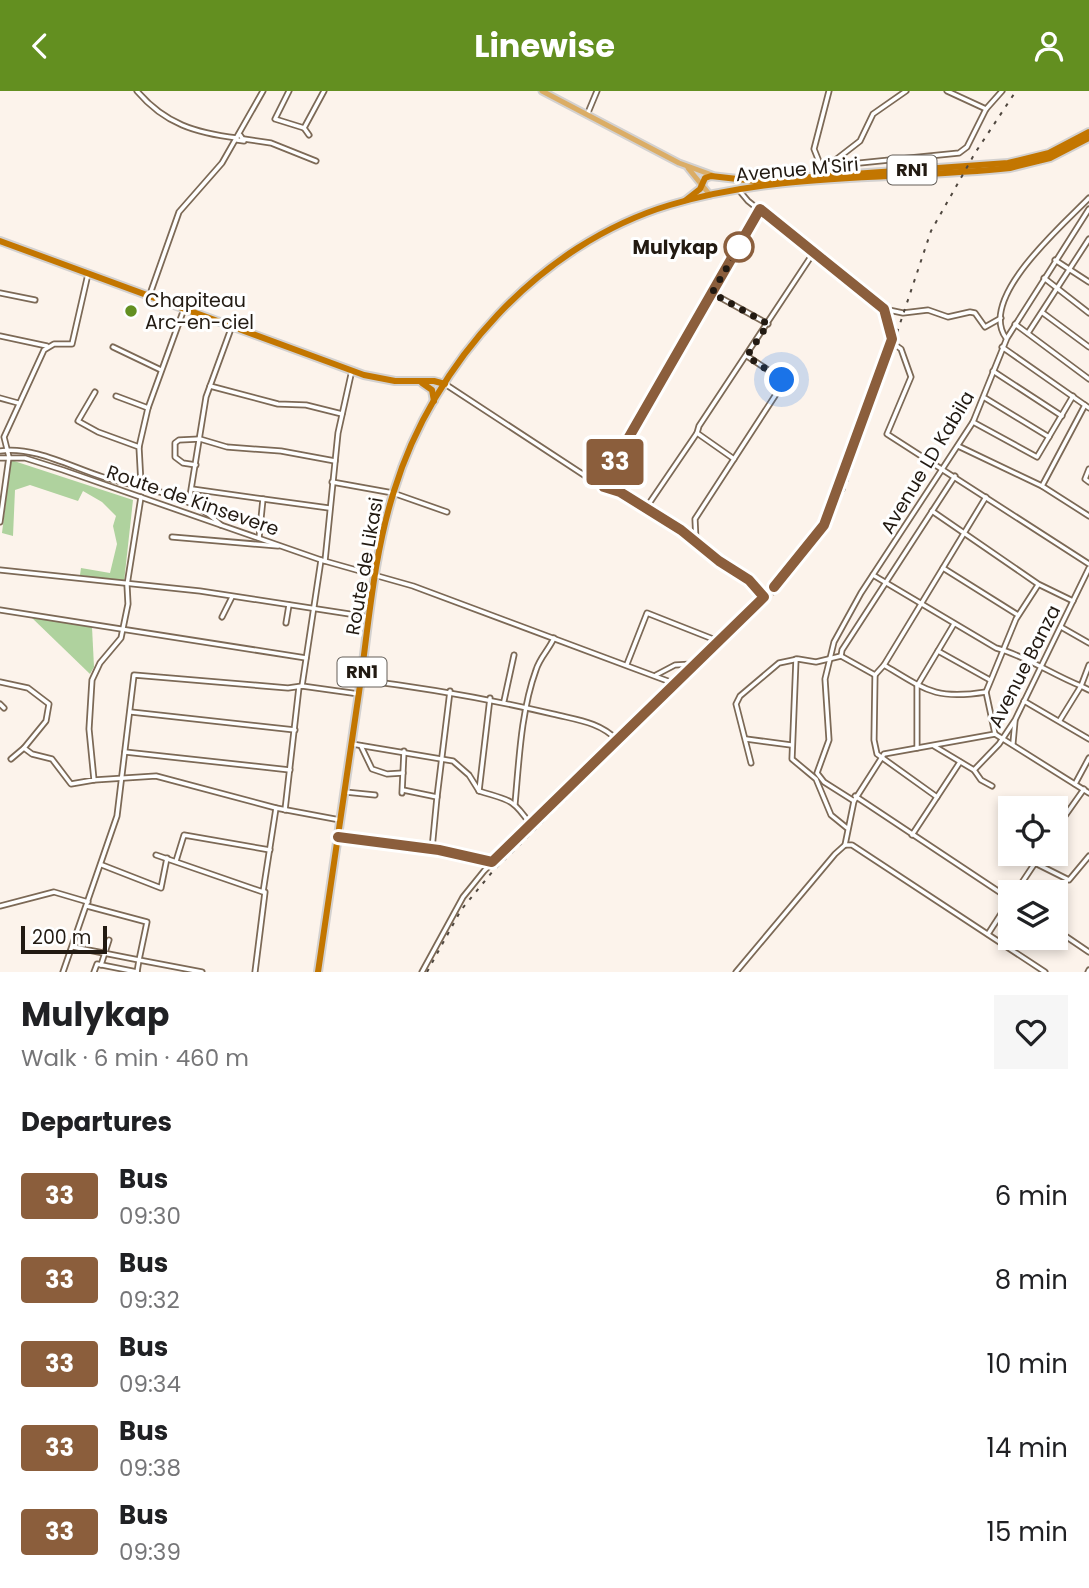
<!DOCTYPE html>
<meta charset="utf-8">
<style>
body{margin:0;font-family:Poppins,sans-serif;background:#f6f6f6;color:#202124;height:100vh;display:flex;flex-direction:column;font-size:26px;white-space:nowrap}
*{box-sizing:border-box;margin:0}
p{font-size:23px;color:#757577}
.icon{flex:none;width:38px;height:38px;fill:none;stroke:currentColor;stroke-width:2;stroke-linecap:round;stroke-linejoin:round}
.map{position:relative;height:881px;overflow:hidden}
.details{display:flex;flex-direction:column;background:#fff;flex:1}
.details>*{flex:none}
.badge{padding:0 14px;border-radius:5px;font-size:24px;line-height:46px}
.tools{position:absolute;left:998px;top:705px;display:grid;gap:14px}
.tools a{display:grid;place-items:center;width:70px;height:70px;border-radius:0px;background:#fff;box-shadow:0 4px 10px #0003;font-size:35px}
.scale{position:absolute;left:21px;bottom:18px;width:86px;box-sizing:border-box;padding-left:7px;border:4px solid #221a12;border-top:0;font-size:19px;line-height:24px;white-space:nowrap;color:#221a12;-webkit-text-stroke:5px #fff;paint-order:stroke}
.you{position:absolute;width:35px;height:35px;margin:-18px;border:5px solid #fff;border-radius:50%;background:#1a73e8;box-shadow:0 0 0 10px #1a73e833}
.map>.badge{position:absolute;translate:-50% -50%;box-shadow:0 0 0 4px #fff}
h2{padding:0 21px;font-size:26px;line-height:63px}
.round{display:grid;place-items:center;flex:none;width:74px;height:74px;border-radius:0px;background:#f6f6f6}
.summary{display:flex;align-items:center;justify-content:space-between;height:119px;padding:0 21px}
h1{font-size:33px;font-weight:700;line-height:52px}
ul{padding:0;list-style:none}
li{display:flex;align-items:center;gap:21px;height:84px;padding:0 21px}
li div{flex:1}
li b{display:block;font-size:26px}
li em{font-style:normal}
li .badge{min-width:77px;font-weight:700;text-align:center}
header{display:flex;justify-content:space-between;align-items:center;height:91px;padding:0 21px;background:#638f20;color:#fff;font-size:32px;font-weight:700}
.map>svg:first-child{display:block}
</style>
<header><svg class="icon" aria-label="back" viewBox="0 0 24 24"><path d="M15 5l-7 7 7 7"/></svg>Linewise<svg class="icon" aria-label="person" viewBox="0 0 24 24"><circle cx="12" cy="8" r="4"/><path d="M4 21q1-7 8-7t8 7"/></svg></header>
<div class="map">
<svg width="1089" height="881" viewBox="0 0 1089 881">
<rect width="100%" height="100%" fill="#fcf3eb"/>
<!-- forest -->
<g fill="#afd29e">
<polygon points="11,369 133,409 124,491 80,484 81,477 110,482 117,453 113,435 116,425 102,411 83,400 78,410 30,394 15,399 13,445 2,442"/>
<polygon points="30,525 92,536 94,576 90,583"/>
</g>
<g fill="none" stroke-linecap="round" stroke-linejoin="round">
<!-- minor casing -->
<g stroke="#7c6956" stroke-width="7">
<g id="minor">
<path d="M137,0C165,33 196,42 237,47"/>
<polyline points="289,0 275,28 304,37 324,0"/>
<polyline points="947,0 986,18"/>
<polyline points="587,24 597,0"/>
<polyline points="304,37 309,44"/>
<polyline points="244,48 271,52 316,70"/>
<polyline points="237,49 244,50 240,44"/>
<polyline points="829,74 860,50 873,23 906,0"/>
<polyline points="820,76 959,62 967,56 986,18 1002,0"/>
<polyline points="820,85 820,73 814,58 829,0"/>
<polyline points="1055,169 1089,191"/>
<polyline points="1044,187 1089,222"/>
<polyline points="0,202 35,209"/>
<polyline points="712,202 768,233"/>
<polyline points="150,203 179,121 222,72 263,0"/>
<polyline points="884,218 903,222 928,219 948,226 970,221 975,222 985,236 1001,227"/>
<polyline points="1043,222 1089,256"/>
<polyline points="1015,233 1089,288"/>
<polyline points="1028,242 1089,148"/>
<polyline points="0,245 47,255"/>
<path d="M1006,247C977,207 1064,133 1089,107"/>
<polyline points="891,251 901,258 911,286 887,343 1089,473"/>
<polyline points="113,256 161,279"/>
<polyline points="1002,256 1089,317"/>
<polyline points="993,280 1062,325"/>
<polyline points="445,293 590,388 620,402 681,439 719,470 749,489 764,507"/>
<polyline points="210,295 278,313 306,314 342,323"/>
<polyline points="95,301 78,330 98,341 139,356 141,393"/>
<polyline points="116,305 148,317"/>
<polyline points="0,307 18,312"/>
<polyline points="985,307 1049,346"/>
<polyline points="973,331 1037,366 1073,305"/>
<polyline points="958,355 1042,395 1089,425"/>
<polyline points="139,356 148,317 184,218"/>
<path d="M0,360C34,355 71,376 103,386C144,398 189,402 221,434"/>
<polyline points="0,367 25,367 63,379 321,469 413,495 673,592"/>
<polyline points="734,368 697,342 699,335 814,161"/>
<polyline points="196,374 183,372 175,366 175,352 179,349 200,348 227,356 281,360 335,370"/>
<polyline points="1089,378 1085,388 1089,391"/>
<polyline points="332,391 393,402 447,421"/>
<polyline points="1042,395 1085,314"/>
<polyline points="604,396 606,386 760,118"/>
<polyline points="192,398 263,408"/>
<polyline points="189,411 206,306 232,235"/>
<polyline points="646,417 697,342"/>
<polyline points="932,420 1038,493 1073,510"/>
<polyline points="0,431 9,366 4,346 44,259 54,253 72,253 88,183"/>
<polyline points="172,446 278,455"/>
<polyline points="259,447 263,408 329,417"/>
<polyline points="696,450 695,428 782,294 780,287 747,265"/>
<polyline points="325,470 338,342 352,279"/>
<polyline points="943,477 1018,524"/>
<polyline points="0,479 200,500 369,526"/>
<path d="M873,484L996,557C1026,565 1051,583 1081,595L1060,629"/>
<polyline points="0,519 306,567"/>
<polyline points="222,526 232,506"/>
<polyline points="286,532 289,514"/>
<polyline points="1061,536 1089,552"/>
<polyline points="938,560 990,589"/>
<polyline points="841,565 842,559 955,385"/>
<path d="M841,565L875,584L884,574C926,599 935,609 986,601"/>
<polyline points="796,568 792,668 816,688 831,724 847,737"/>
<polyline points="627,573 647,522 718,550"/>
<polyline points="884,574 986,406"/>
<polyline points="1089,574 1081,595 1089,599"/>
<polyline points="656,584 675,574 693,573"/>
<polyline points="875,584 874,649 877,663 937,706"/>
<path d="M361,589C427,597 489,608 553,623C577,629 600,631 617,649"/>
<polyline points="0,591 28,597 49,613 46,630 24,657 32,663 52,668 71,693 94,689 89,638 92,589 100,572 121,547 128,513 127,494 141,406"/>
<polyline points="302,595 321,469"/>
<polyline points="504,610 514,564"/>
<polyline points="1024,610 1089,648"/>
<polyline points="0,613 4,617"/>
<polyline points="131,621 295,639"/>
<polyline points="995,643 986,601 1016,528 1038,494"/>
<polyline points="746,648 791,654"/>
<polyline points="1013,652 1015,630"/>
<path d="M352,653L453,670L469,684L479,700C507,709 512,706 530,733"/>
<polyline points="361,655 372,678 387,683 403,682"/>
<polyline points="934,655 974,679 981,689 992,695"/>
<polyline points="917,657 917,595 954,533"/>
<polyline points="125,661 290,679"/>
<polyline points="11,668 24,657"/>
<polyline points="751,672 736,613 740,605 779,572 798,568 816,571 841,565"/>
<polyline points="974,679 999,653 1015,629 1089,477"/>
<polyline points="94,689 156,685 276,717 340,729"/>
<polyline points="1075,693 1089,667"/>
<polyline points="403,699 437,706 432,758"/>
<polyline points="479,700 490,607"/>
<polyline points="345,701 375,704"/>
<polyline points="402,702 404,660"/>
<polyline points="855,705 1010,808"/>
<polyline points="437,706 450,600"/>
<polyline points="854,710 884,663 995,643 1089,702"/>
<path d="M515,713C519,670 521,620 536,579C540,566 548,560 554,547"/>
<polyline points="285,719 299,596"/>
<polyline points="1055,739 1084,698"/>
<polyline points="912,744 960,671"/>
<polyline points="339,746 439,759 492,771"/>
<polyline points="845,754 854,710 824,691 817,682 829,649 825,588 834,551 861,502 973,331 1007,247 1089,118"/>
<polyline points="156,764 263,801 276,717"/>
<polyline points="176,770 184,744 270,759"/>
<polyline points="102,774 161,797 167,767"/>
<polyline points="1015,802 1035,772 1069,789 1089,765"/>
<polyline points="0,815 54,801 88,811"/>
<polyline points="87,815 147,831 139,869 202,881"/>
<polyline points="1055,838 1089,861"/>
<polyline points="988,843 1010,809"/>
<polyline points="73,856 139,869 137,881"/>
<polyline points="101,874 109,849"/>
<polyline points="63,881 117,725 134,584 288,597 302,595 359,603"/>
<polyline points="94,881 97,873 137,881"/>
<polyline points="255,881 265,801"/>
<polyline points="422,881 463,806 484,780 784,486 824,434 837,403 872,297 891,252 884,218 748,110 738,98"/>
<polyline points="736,881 835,763 845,754 852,754 1045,881"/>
<polyline points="1088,881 1089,879"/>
</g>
</g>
<!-- major casing -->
<g stroke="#d3d1d0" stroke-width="9">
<g id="major">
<polyline points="542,0 679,72 712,84"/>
<polyline points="688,77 710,104"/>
</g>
</g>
<!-- highway casing -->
<g stroke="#d3d1d0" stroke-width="10">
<g id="highway">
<polyline points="686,109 700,98 705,87 711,85 755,90 1008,72 1049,62 1089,41"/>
<polyline points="0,150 364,284 395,290 434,290 445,293"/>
<polyline points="422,292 432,299 434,310"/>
<path d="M318,881C331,792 344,704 357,615C368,544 372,469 394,400C433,272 540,153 670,114C779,81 898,89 1010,77L1050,67L1089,47"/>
</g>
</g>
<!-- minor -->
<use href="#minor" stroke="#fff" stroke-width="3.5"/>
<!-- major -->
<use href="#major" stroke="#dbad66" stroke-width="5"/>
<!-- highway -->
<use href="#highway" stroke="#c37600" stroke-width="6"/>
<!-- rail -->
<polyline stroke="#4f473f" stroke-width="2" stroke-dasharray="3.5 7" stroke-linecap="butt" points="427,881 461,819 493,780 776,501 818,451 844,400 931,140 975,62 1016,0"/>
</g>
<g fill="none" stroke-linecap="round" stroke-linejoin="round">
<!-- line casing -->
<g stroke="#fff" stroke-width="16">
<polyline id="line" points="338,746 439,759 492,771 764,506 749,489 719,470 681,439 620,401 604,396 606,386 760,118 884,218 892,248 824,434 774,496"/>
</g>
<!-- line -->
<use href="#line" stroke="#8b5e3c" stroke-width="10"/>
<!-- walk -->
<polyline stroke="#221a12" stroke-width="7" stroke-dasharray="0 12.6" points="739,156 712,202 768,233 747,265 782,289"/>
</g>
<!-- markers -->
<circle fill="#fff" stroke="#8b5e3c" stroke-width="3.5" cx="739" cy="156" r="14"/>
<circle fill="#638f20" stroke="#fff" stroke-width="2.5" cx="131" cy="220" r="7"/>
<g text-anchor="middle" stroke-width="6" stroke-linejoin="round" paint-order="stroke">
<!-- shield labels -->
<g fill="#fff" stroke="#645f59" stroke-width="2">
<rect x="887.5" y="64.5" width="49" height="29" rx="5"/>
<rect x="337.5" y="566.5" width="49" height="29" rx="5"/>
</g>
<g font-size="18" font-weight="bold" fill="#221a12">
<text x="912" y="85">RN1</text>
<text x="362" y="587">RN1</text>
</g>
<!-- street labels -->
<g font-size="19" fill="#221a12" stroke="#fff">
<text transform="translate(797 78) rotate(-5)" y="7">Avenue M'Siri</text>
<text transform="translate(927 371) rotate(-59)" y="7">Avenue LD Kabila</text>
<text transform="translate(193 409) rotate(19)" y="7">Route de Kinsevere</text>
<text transform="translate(364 475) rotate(-80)" y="7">Route de Likasi</text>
<text transform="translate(1024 575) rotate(-63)" y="7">Avenue Banza</text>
</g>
<!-- stop labels -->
<g font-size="19" font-weight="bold" fill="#221a12" stroke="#fff" text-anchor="end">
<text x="718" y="163">Mulykap</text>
</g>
<!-- poi labels -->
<g font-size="19" fill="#221a12" stroke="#fff" text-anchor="start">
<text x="145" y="216">Chapiteau<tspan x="145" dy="22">Arc-en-ciel</tspan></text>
</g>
</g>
</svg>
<div class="tools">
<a><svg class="icon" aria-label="locate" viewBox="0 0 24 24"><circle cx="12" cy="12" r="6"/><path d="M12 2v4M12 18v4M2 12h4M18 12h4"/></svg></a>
<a><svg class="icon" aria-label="layers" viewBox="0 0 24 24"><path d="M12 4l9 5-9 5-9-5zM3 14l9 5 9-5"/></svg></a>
</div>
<div class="scale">200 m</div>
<div class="you" style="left:782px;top:289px"></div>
<b class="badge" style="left:615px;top:371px;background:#8b5e3c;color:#fff">33</b>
</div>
<section class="details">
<div class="summary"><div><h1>Mulykap</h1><p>Walk · 6 min · 460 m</p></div><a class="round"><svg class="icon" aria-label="heart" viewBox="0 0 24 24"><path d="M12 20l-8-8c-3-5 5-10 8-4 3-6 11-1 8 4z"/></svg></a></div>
<h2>Departures</h2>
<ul>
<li><span class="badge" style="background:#8b5e3c;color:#fff">33</span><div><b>Bus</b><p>09:30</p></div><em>6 min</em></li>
<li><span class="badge" style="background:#8b5e3c;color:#fff">33</span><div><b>Bus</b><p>09:32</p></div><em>8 min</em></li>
<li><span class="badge" style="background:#8b5e3c;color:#fff">33</span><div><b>Bus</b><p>09:34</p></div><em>10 min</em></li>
<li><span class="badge" style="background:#8b5e3c;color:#fff">33</span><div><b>Bus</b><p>09:38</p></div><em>14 min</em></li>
<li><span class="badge" style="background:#8b5e3c;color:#fff">33</span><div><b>Bus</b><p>09:39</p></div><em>15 min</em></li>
</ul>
</section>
